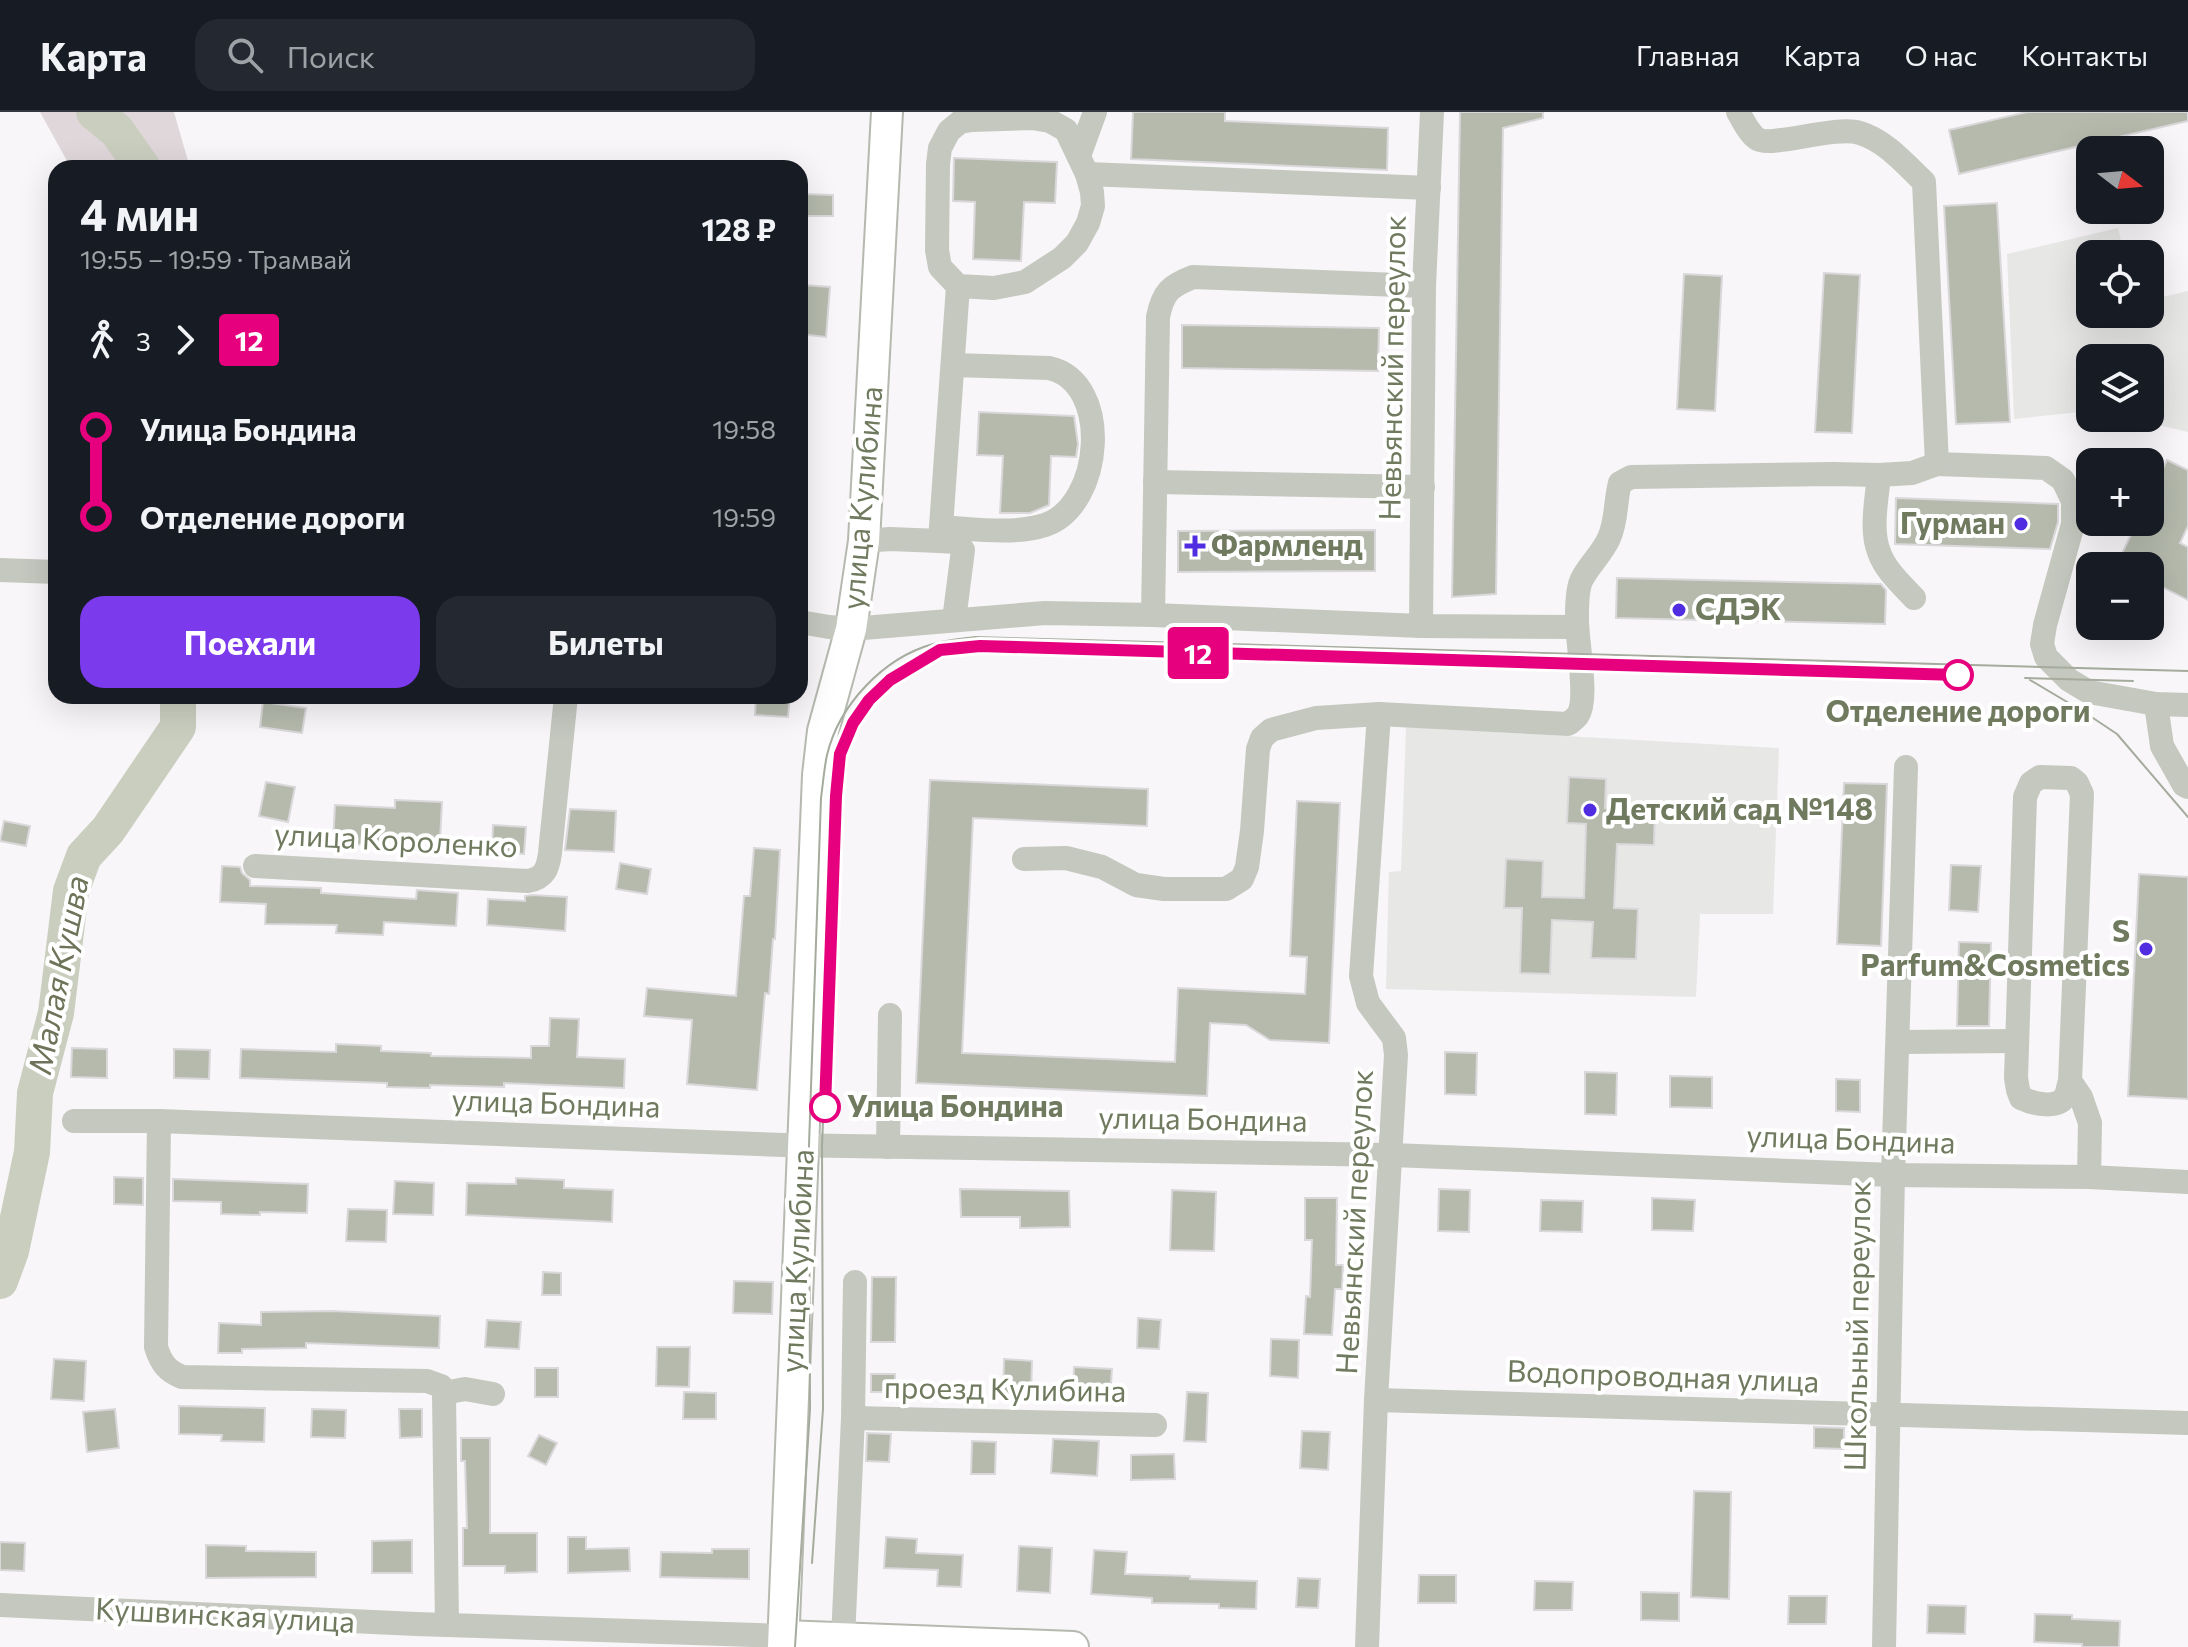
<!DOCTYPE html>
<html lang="ru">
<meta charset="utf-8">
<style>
body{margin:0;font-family:Commissioner,sans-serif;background:#242831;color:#f1f3f6;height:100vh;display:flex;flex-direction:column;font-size:30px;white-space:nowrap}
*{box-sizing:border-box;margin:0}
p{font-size:26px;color:#9ea1a6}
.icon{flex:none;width:44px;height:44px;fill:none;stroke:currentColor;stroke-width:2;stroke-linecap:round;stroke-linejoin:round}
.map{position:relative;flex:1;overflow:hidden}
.drawer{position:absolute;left:48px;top:48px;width:760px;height:544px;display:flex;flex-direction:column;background:#171b24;border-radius:24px;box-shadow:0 8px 32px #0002}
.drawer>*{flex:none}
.badge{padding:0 16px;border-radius:6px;font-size:28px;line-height:52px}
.needle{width:52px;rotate:106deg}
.buttons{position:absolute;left:2076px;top:24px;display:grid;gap:16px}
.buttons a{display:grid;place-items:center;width:88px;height:88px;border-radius:16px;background:#171b24;box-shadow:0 8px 32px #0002;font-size:40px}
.map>.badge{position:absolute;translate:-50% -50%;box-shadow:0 0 0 4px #fff}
.legs{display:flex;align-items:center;gap:12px;height:88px;padding:0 32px;font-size:26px}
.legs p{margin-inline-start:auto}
.headline{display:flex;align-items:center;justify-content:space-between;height:136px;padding:0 32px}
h1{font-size:44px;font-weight:700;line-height:60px}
.action{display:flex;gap:16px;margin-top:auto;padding:16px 32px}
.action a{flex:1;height:92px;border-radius:24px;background:#7c3aed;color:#fff;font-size:32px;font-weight:700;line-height:92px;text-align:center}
.action a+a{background:#242831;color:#f1f3f6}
ul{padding:0 32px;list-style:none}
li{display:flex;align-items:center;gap:28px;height:88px;font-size:30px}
li i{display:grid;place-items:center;width:12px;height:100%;margin:0 10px;background:currentColor}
li i::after{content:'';width:20px;height:20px;margin:-10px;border:6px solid;border-radius:50%;background:#171b24}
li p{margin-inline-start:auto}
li:first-child i{background:linear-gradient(#0000 50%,currentColor 0)}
li:last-child i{background:linear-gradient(currentColor 50%,#0000 0)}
header{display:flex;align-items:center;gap:48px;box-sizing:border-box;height:112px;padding:0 40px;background:#171b24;border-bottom:2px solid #363941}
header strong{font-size:38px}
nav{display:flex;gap:44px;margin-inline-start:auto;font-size:28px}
.search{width:560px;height:72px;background:#242831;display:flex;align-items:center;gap:20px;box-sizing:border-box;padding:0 28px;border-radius:24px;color:#9ea1a6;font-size:30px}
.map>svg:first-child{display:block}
</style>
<header>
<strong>Карта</strong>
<div class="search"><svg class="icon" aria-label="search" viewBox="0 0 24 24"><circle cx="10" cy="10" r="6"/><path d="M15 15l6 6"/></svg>Поиск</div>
<nav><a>Главная</a><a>Карта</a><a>О нас</a><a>Контакты</a></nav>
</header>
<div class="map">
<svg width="2188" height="1535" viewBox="0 0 2188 1535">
<rect width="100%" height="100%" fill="#f8f6f8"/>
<!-- built -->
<g fill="#e7e7e6">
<polygon points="2118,116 2124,142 2090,142 2090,202 2150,202 2150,188 2188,179 2188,320 2129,306 2150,306 2150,246 2090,246 2090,299 2014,307 2007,142"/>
<polygon points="1406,615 1779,636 1773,802 1700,802 1696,885 1386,877 1389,760 1401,759"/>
</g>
<!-- green -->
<polygon fill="#dfd7da" points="40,0 174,0 190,56 71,56"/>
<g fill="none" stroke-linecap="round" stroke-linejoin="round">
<!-- river -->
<g stroke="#cacebf" stroke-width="36">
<polyline points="94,0 117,19 143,56"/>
<polyline points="0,1169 11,1139 32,1040 35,981 56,901 71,779 84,744 108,718 178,615 178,584"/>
</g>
</g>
<!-- building -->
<g fill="#b5baad" stroke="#dad8da" stroke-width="2">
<polygon points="1133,0 1225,0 1225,9 1388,16 1387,58 1131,47"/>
<polygon points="1460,0 1543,0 1543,6 1503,16 1496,482 1452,485"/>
<polygon points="2027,0 2188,0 2188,9 1959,62 1949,18"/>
<polygon points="954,46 1057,50 1055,91 1024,90 1021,149 973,147 975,90 953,89"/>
<polygon points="805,82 833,83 833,104 804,104"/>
<polygon points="1997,91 2010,310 1956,312 1944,94"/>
<polygon points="1824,161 1860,163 1852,321 1815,320"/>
<polygon points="1684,162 1722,164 1715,299 1677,297"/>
<polygon points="802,173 830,175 826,225 800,222"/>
<polygon points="1182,213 1379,216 1378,259 1182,256"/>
<polygon points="979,300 1074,304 1078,332 1076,345 1051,344 1049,393 1030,401 1000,401 1003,344 977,343"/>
<polygon points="2167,348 2188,358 2188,414 2180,431 2188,435 2188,488 2150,469 2150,454 2116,454 2137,410 2150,410 2150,383"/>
<polygon points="1896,386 2058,392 2058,410 2050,437 1895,432"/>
<polygon points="1375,418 1375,459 1178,460 1178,419"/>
<polygon points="1617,466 1881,472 1886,478 1885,512 1616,506"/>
<polygon points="756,584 790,584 788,605 755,603"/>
<polygon points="263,590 306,596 302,621 260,615"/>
<polygon points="1569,665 1606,667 1605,696 1655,697 1654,733 1617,732 1614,796 1638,797 1636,847 1591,846 1593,810 1552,808 1550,862 1520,861 1522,796 1504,796 1506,747 1543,749 1542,785 1584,786 1586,712 1567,711"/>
<polygon points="930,668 1148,677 1147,714 973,706 962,941 1175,950 1178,876 1305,882 1307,845 1290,844 1297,689 1340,691 1329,931 1270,928 1246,913 1210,911 1207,984 916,971"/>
<polygon points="266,670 295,675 288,710 259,704"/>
<polygon points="1844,671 1887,672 1881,834 1837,832"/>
<polygon points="395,688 442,690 440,729 380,725 380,734 333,731 335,693 395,696"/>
<polygon points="570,697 616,699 614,740 565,738"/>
<polygon points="4,709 30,714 26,734 0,729"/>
<polygon points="493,713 526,715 524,742 492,740"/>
<polygon points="754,736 780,738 775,827 773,827 769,882 765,881 757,978 687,972 692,908 644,904 647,876 736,884 744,784 750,784"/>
<polygon points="620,751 651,757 647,782 616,777"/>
<polygon points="1951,753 1981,754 1978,800 1949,798"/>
<polygon points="222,754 240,755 242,761 250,768 250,774 321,776 321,781 416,787 417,778 458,781 456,814 384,810 383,823 336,821 337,813 265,812 266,792 220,790"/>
<polygon points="2139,762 2188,765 2188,987 2128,984"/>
<polygon points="532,783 567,785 565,819 487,813 488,787 525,789 525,784"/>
<polygon points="1959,830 1991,831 1989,914 1957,914"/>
<polygon points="550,906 579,907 577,945 625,947 624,976 504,971 504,975 430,973 430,976 387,975 387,971 240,966 241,937 336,940 336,932 381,934 381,939 431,941 431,944 531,946 531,934 549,934"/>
<polygon points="72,936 107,937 107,966 71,965"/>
<polygon points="174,937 210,938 209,967 174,966"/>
<polygon points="1445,940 1477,941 1476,983 1445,982"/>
<polygon points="1585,960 1617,961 1616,1003 1585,1002"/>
<polygon points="1670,964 1712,965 1712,996 1670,995"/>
<polygon points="1836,967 1860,968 1860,1000 1836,999"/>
<polygon points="114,1065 143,1066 143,1093 114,1092"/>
<polygon points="516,1066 564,1068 564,1076 613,1078 612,1110 466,1103 467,1071 516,1072"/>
<polygon points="173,1067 308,1072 307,1101 260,1100 260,1103 221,1102 221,1090 173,1089"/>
<polygon points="395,1069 434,1071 433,1103 393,1102"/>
<polygon points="960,1077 1069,1079 1070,1115 1020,1116 1020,1105 961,1105"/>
<polygon points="1439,1077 1470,1078 1469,1120 1438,1119"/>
<polygon points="1172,1078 1216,1080 1214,1139 1170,1138"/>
<polygon points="1305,1086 1337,1086 1336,1153 1343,1153 1342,1177 1335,1177 1332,1223 1304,1222 1306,1184 1310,1185 1312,1128 1305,1128"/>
<polygon points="1652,1086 1695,1088 1693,1119 1652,1118"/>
<polygon points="1541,1088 1583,1089 1582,1120 1540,1119"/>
<polygon points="348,1097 387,1098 386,1130 346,1129"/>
<polygon points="543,1160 561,1161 561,1183 542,1183"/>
<polygon points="872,1165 896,1165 895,1230 871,1230"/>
<polygon points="734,1169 773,1170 772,1202 733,1201"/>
<polygon points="332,1199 440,1204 439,1236 306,1231 306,1236 242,1237 242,1241 218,1241 219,1211 261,1213 261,1200"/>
<polygon points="1138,1206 1161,1208 1159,1237 1137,1236"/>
<polygon points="487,1208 521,1210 519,1237 485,1235"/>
<polygon points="1271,1227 1299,1228 1298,1266 1270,1264"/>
<polygon points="657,1235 690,1235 689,1275 656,1274"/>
<polygon points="54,1247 86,1249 84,1289 51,1287"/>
<polygon points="1004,1247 1032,1249 1031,1286 1003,1285"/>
<polygon points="1074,1255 1112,1257 1110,1285 1073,1283"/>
<rect x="535" y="1256" width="23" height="29"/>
<rect x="871" y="1262" width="24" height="18"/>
<polygon points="684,1280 716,1281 716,1307 683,1307"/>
<polygon points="1187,1280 1208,1281 1206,1330 1184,1329"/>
<polygon points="179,1294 265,1296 264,1330 221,1329 222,1323 179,1322"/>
<polygon points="115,1297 119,1336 87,1340 83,1300"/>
<polygon points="312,1297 346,1298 345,1326 311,1325"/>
<polygon points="399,1297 422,1297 422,1325 400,1326"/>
<polygon points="1814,1315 1844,1316 1844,1337 1814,1336"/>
<polygon points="1302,1319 1330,1320 1328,1358 1300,1356"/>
<polygon points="867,1321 891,1322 889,1350 866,1349"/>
<polygon points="539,1323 557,1331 546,1353 528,1344"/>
<polygon points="461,1326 490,1326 490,1421 537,1421 537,1460 505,1461 505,1454 463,1454 463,1416 467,1416 465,1349 461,1349"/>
<polygon points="1053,1327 1099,1329 1097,1364 1051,1361"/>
<polygon points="972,1329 996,1330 995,1362 971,1362"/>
<polygon points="1174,1342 1175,1367 1131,1368 1131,1343"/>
<polygon points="1694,1379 1731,1380 1729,1487 1691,1485"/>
<polygon points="568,1425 586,1425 586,1437 629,1436 630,1459 568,1461"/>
<polygon points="886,1425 917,1427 916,1441 963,1443 961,1475 937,1474 938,1458 884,1456"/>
<polygon points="412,1428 412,1461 372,1461 372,1429"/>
<polygon points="0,1430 25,1431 24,1459 0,1458"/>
<polygon points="206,1433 246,1434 246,1439 316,1440 316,1465 206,1466"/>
<polygon points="1019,1434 1052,1436 1050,1481 1017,1479"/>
<polygon points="712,1437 749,1437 749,1467 660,1465 661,1440 712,1441"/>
<polygon points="1094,1438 1127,1440 1125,1462 1190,1464 1190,1467 1257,1469 1256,1497 1219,1496 1219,1492 1152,1491 1152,1486 1091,1482"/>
<polygon points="1419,1463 1456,1463 1456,1491 1418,1491"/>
<polygon points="1298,1466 1320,1467 1318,1496 1296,1495"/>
<polygon points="1535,1469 1573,1470 1572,1498 1534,1498"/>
<polygon points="1641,1480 1679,1481 1679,1509 1641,1508"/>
<polygon points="1789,1484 1827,1484 1826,1512 1788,1512"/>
<polygon points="1928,1493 1966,1494 1965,1522 1927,1521"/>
<polygon points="2035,1502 2072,1503 2072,1507 2120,1509 2119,1535 2082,1535 2082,1532 2034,1530"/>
</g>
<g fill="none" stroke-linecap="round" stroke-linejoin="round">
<!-- major casing -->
<g stroke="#b5b9af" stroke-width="34">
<g id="major">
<polyline points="784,1524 1073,1535"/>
<polyline points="783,1535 818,663 823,619 851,517 864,429 887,0"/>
</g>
</g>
<!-- minor -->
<g stroke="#c4c8bf" stroke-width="24">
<path d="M1738,0C1743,8 1748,20 1756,26C1769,37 1834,13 1860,21C1886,29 1905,52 1924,70L1937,352L2046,356L2063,368L2073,389V412L2045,513L2042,532L2046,545L2069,568L2089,580L2156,592L2188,593"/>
<polyline points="1079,44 1095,0"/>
<polyline points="1087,62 1429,76"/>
<path d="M1879,363C1877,387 1870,417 1879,440C1885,458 1902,473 1914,486"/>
<polyline points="1155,370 1423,375"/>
<path d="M941,415C974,417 1014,423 1045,413C1103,394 1113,270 1049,256L953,253"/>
<polyline points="864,429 890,427 940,429"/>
<polyline points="0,458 56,460"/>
<path d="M1153,503L1158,205C1163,180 1170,174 1193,165L1424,174"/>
<polyline points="954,508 963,438 956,430 940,429 958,174 994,176 1025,170 1062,146 1077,131 1088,111 1093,94 1092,80 1087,62 1066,18 1050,9 1032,6 972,8 960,10 949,19 940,36 938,52 937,138 940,155 958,174"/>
<polyline points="800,510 829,515 851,517 1045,501 1153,503 1421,514 1577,515"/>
<polyline points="1421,514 1424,174 1432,0"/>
<polyline points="2156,592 2162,634 2184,673 2188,675"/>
<path d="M1024,747L1066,746L1102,755L1136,773L1164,777H1226L1242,767L1247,755L1252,719L1258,637L1262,626L1271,618L1316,606L1379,602L1568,612C1572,609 1575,607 1578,603C1589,586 1576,527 1577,504C1577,494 1577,476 1582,467C1589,453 1602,442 1609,426C1617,409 1615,389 1620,371L1631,365L1833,362L1879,363L1912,361L1937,352"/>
<path d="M255,754L528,769C545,766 548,756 550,741L566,584"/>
<polyline points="1898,930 2017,929"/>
<path d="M2070,969C2068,974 2068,979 2066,983C2059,998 2034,992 2021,986L2018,978L2016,966L2025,685L2031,671L2040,665L2071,666L2077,671L2082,682L2070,969L2081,985L2090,1011L2089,1065"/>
<polyline points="74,1009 159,1009 783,1033 1392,1043 1893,1063 2089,1065 2188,1070"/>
<path d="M159,1009L156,1235C161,1251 167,1259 182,1265L427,1269L441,1274L444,1281L447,1513"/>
<polyline points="888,1035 890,903"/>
<polyline points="444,1281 465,1277 493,1282"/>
<polyline points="1376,1288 2188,1311"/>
<polyline points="853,1306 1155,1313"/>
<polyline points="0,1493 416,1512 784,1524"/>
<polyline points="843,1527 853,1306 855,1170"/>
<polyline points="1367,1535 1376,1288 1396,943 1394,926 1368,891 1361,864 1379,602"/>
<polyline points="1884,1535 1893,1063 1906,655"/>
</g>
<!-- major -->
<use href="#major" stroke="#fff" stroke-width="30"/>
<!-- tram -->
<g stroke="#a5ab9d" stroke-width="2">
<polyline points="2025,566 2133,569"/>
<polyline points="2030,568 2084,600 2117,622 2188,705"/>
<path d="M812,1451L823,1297L822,1034L836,684C837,670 837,653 842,639C857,594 890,566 931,544"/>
<path d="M795,1535L810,1297L809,1033L821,686C823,672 824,657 827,643C839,593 883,546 933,532C946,528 962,527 975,525L2188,559"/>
</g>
</g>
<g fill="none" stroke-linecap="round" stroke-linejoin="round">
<!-- line-1 casing -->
<g stroke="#fff" stroke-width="18">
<polyline id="line-1" points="825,995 836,684 840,642 853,611 869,588 890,568 940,538 980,534 1958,563"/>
</g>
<!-- line-1 -->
<use href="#line-1" stroke="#e6007e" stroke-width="12"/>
</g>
<!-- markers -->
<g fill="#512de1" stroke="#fff" stroke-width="3">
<circle cx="2021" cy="412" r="8"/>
<path d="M1191 422h8v8h8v8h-8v8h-8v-8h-8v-8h8z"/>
<circle cx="1679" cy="498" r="8"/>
<circle cx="1590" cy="698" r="8"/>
<circle cx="2146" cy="837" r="8"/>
</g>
<g fill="#fff" stroke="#e6007e" stroke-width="4">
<circle cx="1958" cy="563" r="14"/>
<circle cx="825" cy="995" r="14"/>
</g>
<g text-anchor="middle" stroke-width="8" stroke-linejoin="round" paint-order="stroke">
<!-- street labels -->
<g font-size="30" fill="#707a5f" stroke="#fff">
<text transform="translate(1393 256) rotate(-89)" y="10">Невьянский переулок</text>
<text transform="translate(863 386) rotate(-85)" y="10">улица Кулибина</text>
<text transform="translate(396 729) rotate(3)" y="10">улица Короленко</text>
<text transform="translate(556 992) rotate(2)" y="10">улица Бондина</text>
<text transform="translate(1203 1008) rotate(1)" y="10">улица Бондина</text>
<text transform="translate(1851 1028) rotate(2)" y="10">улица Бондина</text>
<text transform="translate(1355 1110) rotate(-87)" y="10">Невьянский переулок</text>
<text transform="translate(798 1149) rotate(-87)" y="10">улица Кулибина</text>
<text transform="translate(1858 1214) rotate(-89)" y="10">Школьный переулок</text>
<text transform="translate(1663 1265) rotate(2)" y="10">Водопроводная улица</text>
<text transform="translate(1005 1278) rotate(1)" y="10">проезд Кулибина</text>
<text transform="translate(225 1504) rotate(3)" y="10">Кушвинская улица</text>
</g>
<!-- poi labels -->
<g font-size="30" font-weight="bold" fill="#707a5f" stroke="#fff" text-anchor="start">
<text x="2005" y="422" text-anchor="end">Гурман</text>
<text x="1211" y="444">Фармленд</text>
<text x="1695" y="508">СДЭК</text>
<text x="1606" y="708">Детский сад №148</text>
<text x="2130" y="830" text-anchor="end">S<tspan x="2130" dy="34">Parfum&amp;Cosmetics</tspan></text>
</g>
<!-- stop labels -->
<g font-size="30" font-weight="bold" fill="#707a5f" stroke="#fff">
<text x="1958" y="610">Отделение дороги</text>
<text x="847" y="1005" text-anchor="start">Улица Бондина</text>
</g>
<!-- water labels -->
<g font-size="32" font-style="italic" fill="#6d7459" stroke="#fff">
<text transform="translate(59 863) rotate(-79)" y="11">Малая Кушва</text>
</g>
</g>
</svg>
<div class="buttons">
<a><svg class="needle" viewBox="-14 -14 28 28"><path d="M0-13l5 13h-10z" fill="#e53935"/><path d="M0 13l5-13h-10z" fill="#9ea1a6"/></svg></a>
<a><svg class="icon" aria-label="locate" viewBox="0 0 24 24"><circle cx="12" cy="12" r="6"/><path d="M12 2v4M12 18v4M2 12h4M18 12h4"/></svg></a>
<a><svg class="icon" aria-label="layers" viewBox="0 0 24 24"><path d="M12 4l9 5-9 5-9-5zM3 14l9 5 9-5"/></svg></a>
<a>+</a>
<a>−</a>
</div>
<b class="badge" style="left:1198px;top:541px;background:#e6007e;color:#fff">12</b>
<section class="drawer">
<div class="headline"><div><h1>4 мин</h1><p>19:55 – 19:59 · Трамвай</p></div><b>128 ₽</b></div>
<div class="legs"><svg class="icon" aria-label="walk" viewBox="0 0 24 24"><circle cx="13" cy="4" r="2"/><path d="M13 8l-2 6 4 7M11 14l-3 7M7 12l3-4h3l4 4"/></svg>3<svg class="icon" aria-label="forward" viewBox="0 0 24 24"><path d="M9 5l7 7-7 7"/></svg><b class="badge" style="background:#e6007e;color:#fff">12</b></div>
<ul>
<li><i style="color:#e6007e"></i><b>Улица Бондина</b><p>19:58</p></li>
<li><i style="color:#e6007e"></i><b>Отделение дороги</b><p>19:59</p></li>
</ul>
<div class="action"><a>Поехали</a><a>Билеты</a></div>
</section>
</div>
